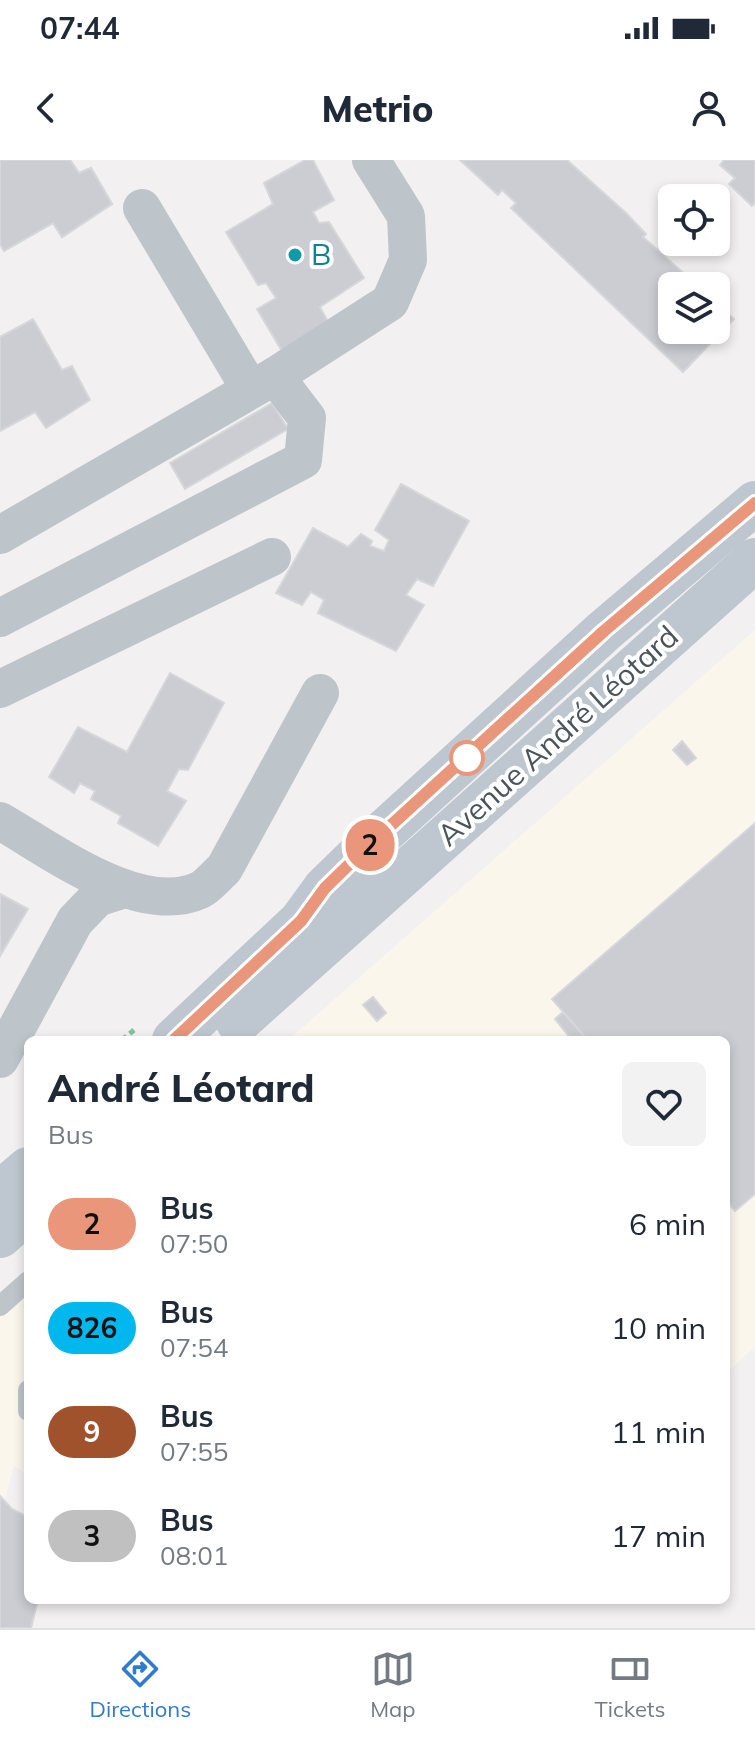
<!DOCTYPE html>
<meta charset="utf-8">
<style>
body{margin:0;font-family:Mulish,sans-serif;background:#f2f2f3;color:#1f2937;height:100vh;display:flex;flex-direction:column;font-size:30px;white-space:nowrap}
*{box-sizing:border-box;margin:0}
p{font-size:26px;color:#747a83}
.icon{flex:none;width:44px;height:44px;fill:none;stroke:currentColor;stroke-width:2;stroke-linecap:round;stroke-linejoin:round}
.map{position:relative;flex:1;overflow:hidden}
.drawer{position:absolute;left:24px;top:876px;width:706px;height:568px;display:flex;flex-direction:column;background:#fff;border-radius:12px;box-shadow:0 4px 12px #0003}
.drawer>*{flex:none}
.badge{padding:0 16px;border-radius:26px;font-size:28px;line-height:52px}
.controls{position:absolute;left:658px;top:24px;display:grid;gap:16px}
.controls a{display:grid;place-items:center;width:72px;height:72px;border-radius:12px;background:#fff;box-shadow:0 4px 12px #0003;font-size:40px}
.map>.badge{position:absolute;translate:-50% -50%;box-shadow:0 0 0 4px #fff}
.round{display:grid;place-items:center;flex:none;width:84px;height:84px;border-radius:12px;background:#f2f2f3}
.summary{display:flex;align-items:center;justify-content:space-between;height:136px;padding:0 24px}
h1{font-size:38px;font-weight:800;line-height:60px}
ul{padding:0;list-style:none}
li{display:flex;align-items:center;gap:24px;height:104px;padding:0 24px}
li div{flex:1}
li b{display:block;font-size:30px}
li em{font-style:normal}
li .badge{min-width:88px;font-weight:700;text-align:center}
.status{display:flex;justify-content:space-between;align-items:center;height:56px;padding:0 40px;background:#fff;direction:ltr}
.status svg{height:22px;fill:currentColor}
header{display:flex;justify-content:space-between;align-items:center;height:104px;padding:0 24px;background:#fff;font-size:36px;font-weight:800}
.tab-bar{display:flex;justify-content:space-around;align-items:center;height:112px;border-top:2px solid #e0e1e3;background:#fff;font-size:22px;color:#747a83}
.tab-bar a{display:grid;justify-items:center;gap:4px}
.tab-bar .active{color:#2f7bcd}
.map>svg:first-child{display:block}
</style>
<div class="status"><b>07:44</b><svg viewBox="0 0 49 12"><path d="M0 12V9h3v3zM5 12V6h3v6zM10 12V3h3v9zM15 12V0h3v12zM26 1h20v11H26zM47 4h2v5h-2z"/></svg></div>
<header><svg class="icon" aria-label="back" viewBox="0 0 24 24"><path d="M15 5l-7 7 7 7"/></svg>Metrio<svg class="icon" aria-label="person" viewBox="0 0 24 24"><circle cx="12" cy="8" r="4"/><path d="M4 21q1-7 8-7t8 7"/></svg></header>
<div class="map">
<svg width="755" height="1468" viewBox="0 0 755 1468">
<rect width="100%" height="100%" fill="#f2f0f0"/>
<!-- commercial -->
<g fill="#faf6ec">
<polygon points="755,470 755,1186 726,1214 726,880 288,880"/>
<polygon points="28,1107 28,1315 14,1306 0,1358 0,1132"/>
</g>
<!-- building -->
<g fill="#cbcdd2" stroke="#d5d7db" stroke-width="2">
<polygon points="0,0 70,0 79,13 91,8 112,44 62,77 53,63 4,91 0,84"/>
<polygon points="0,0 70,0 79,13 91,8 112,44 62,77 53,63 4,91 0,84"/>
<polygon points="305,0 313,0 334,40 313,52 319,63 329,62 364,118 320,147 328,162 282,191 257,149 276,138 266,123 258,125 226,72 273,44 264,23"/>
<polygon points="460,0 567,0 626,53 646,74 643,77 698,126 672,126 672,170 716,170 716,143 734,159 683,212 511,48 516,43 502,30 498,35"/>
<polygon points="724,0 755,0 755,43 752,46 729,24 735,18 720,5"/>
<polygon points="33,159 62,210 72,206 90,240 46,268 35,252 0,271 0,177"/>
<polygon points="272,243 288,269 185,329 170,303"/>
<polygon points="401,324 469,361 433,426 417,419 406,435 424,445 396,491 318,453 324,440 311,432 302,445 276,433 313,368 348,387 361,374 372,381 370,386 384,391 389,380 375,370"/>
<polygon points="170,513 224,543 188,610 179,609 167,631 186,641 158,686 118,663 121,656 91,639 95,631 80,623 74,633 49,617 78,567 127,592"/>
<polygon points="682,581 696,598 687,605 673,590"/>
<polygon points="755,663 755,1034 735,1051 726,1040 726,880 582,880 585,877 552,839"/>
<polygon points="0,734 28,749 0,796"/>
<polygon points="373,837 386,853 377,861 363,845"/>
<polygon points="563,852 585,877 582,880 572,880 555,859"/>
<polygon points="0,1336 12,1349 28,1357 28,1440 38,1440 31,1468 0,1468"/>
</g>
<g fill="none" stroke-linecap="round" stroke-linejoin="round">
<!-- path -->
<polyline stroke="#80c4a0" stroke-width="5" stroke-dasharray="6 4" stroke-linecap="butt" points="122,880 134,870"/>
<!-- service -->
<g stroke="#bdc5cb" stroke-width="20">
<polyline points="0,1146 28,1121"/>
<polyline points="28,1230 28,1251"/>
</g>
<!-- minor -->
<g stroke="#bdc5cb" stroke-width="38">
<polyline points="142,48 250,229"/>
<polyline points="0,375 275,216 390,142 408,100 406,56 371,0"/>
<polyline points="0,458 303,300 307,258 275,216"/>
<polyline points="0,529 272,397"/>
<path d="M0,661C51,690 140,758 200,730C208,726 217,715 224,709L320,533"/>
<polyline points="0,899 75,761 97,738 122,730"/>
</g>
<!-- secondary -->
<g stroke="#bec7cf" stroke-width="44">
<polyline points="238,862 755,400"/>
<polyline points="174,880 301,761 325,728 365,689 604,471 755,343"/>
<polyline points="0,1033 28,1009"/>
<polyline points="0,1076 28,1051"/>
</g>
</g>
<g fill="none" stroke-linecap="round" stroke-linejoin="round">
<!-- line casing -->
<g stroke="#fff" stroke-width="18">
<polyline id="line" points="174,880 301,761 325,728 365,689 604,471 755,343"/>
</g>
<!-- line -->
<use href="#line" stroke="#e9967a" stroke-width="12"/>
</g>
<!-- markers -->
<circle fill="#0f9aa8" stroke="#fff" stroke-width="3" cx="295" cy="95" r="8"/>
<circle fill="#fff" stroke="#e9967a" stroke-width="4" cx="467" cy="598" r="16"/>
<g text-anchor="middle" stroke-width="8" stroke-linejoin="round" paint-order="stroke">
<!-- culture labels -->
<g font-size="30" fill="#0d838f" stroke="#fff" text-anchor="start">
<text x="311" y="105">B</text>
</g>
<!-- street labels -->
<g font-size="30" fill="#4a545b" stroke="#fff">
<text transform="translate(558 576) rotate(-42)" y="10">Avenue André Léotard</text>
</g>
</g>
</svg>
<div class="controls">
<a><svg class="icon" aria-label="locate" viewBox="0 0 24 24"><circle cx="12" cy="12" r="6"/><path d="M12 2v4M12 18v4M2 12h4M18 12h4"/></svg></a>
<a><svg class="icon" aria-label="layers" viewBox="0 0 24 24"><path d="M12 4l9 5-9 5-9-5zM3 14l9 5 9-5"/></svg></a>
</div>
<b class="badge" style="left:370px;top:685px;background:#e9967a;color:#111">2</b>
<section class="drawer">
<div class="summary"><div><h1>André Léotard</h1><p>Bus</p></div><a class="round"><svg class="icon" aria-label="heart" viewBox="0 0 24 24"><path d="M12 20l-8-8c-3-5 5-10 8-4 3-6 11-1 8 4z"/></svg></a></div>
<ul>
<li><span class="badge" style="background:#e9967a;color:#111">2</span><div><b>Bus</b><p>07:50</p></div><em>6 min</em></li>
<li><span class="badge" style="background:#00b7ee;color:#111">826</span><div><b>Bus</b><p>07:54</p></div><em>10 min</em></li>
<li><span class="badge" style="background:#a0522d;color:#fff">9</span><div><b>Bus</b><p>07:55</p></div><em>11 min</em></li>
<li><span class="badge" style="background:#c0c0c0;color:#111">3</span><div><b>Bus</b><p>08:01</p></div><em>17 min</em></li>
</ul>
</section>
</div>
<nav class="tab-bar">
<a class="active"><svg class="icon" aria-label="directions" viewBox="0 0 24 24"><path d="M12 3l9 9-9 9-9-9zM9 14v-3h6M13 9l2 2-2 2"/></svg>Directions</a>
<a><svg class="icon" aria-label="map" viewBox="0 0 24 24"><path d="M3 6l6-2 6 2 6-2v14l-6 2-6-2-6 2zM9 4v14M15 6v14"/></svg>Map</a>
<a><svg class="icon" aria-label="tickets" viewBox="0 0 24 24"><path d="M3 7h18v10H3zM15 7v10"/></svg>Tickets</a>
</nav>
